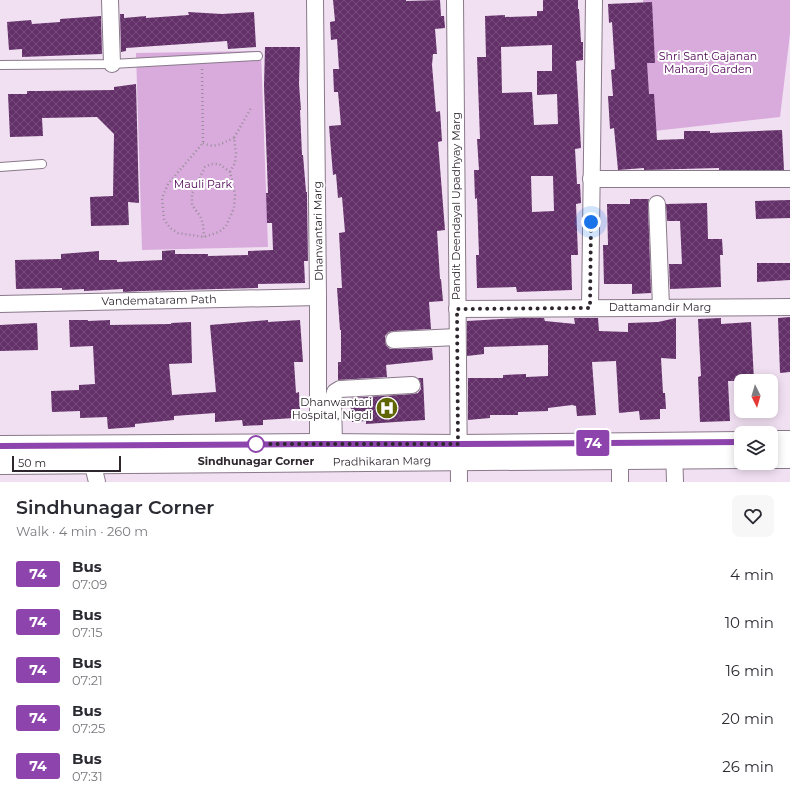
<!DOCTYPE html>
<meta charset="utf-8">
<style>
body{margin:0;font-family:Montserrat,sans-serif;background:#f7f7f7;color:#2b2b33;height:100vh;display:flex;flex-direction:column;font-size:15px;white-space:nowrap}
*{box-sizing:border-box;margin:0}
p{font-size:13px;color:#7c7c81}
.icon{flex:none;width:22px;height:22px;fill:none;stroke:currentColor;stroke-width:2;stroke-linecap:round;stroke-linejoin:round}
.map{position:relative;height:482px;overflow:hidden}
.drawer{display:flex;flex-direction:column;background:#fff;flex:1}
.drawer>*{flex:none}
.badge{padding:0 8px;border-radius:3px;font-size:14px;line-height:26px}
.needle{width:26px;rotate:175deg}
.tools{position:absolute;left:734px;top:374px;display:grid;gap:8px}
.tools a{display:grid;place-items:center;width:44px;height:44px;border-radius:8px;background:#fff;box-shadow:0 2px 10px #0003;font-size:20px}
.scale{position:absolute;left:12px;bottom:10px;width:109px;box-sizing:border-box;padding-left:4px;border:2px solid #2d262d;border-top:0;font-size:11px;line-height:14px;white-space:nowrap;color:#2d262d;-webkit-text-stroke:3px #fff;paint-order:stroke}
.you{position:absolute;width:20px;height:20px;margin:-10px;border:3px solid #fff;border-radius:50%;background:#1a73e8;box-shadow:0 0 0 6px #1a73e833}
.map>.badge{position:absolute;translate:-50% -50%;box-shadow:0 0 0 2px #fff}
.round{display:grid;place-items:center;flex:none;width:42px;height:42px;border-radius:8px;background:#f7f7f7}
.summary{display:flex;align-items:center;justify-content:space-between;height:68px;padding:0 16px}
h1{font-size:19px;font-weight:600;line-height:30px}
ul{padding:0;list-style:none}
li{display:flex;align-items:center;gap:12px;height:48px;padding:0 16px}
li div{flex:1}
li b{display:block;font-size:15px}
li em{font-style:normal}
li .badge{min-width:44px;font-weight:700;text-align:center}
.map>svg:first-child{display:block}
</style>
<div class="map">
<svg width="790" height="482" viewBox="0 0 790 482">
<defs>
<pattern id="building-cross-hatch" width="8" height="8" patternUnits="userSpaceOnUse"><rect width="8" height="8" fill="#633069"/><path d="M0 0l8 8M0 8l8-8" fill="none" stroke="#764c7a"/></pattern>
</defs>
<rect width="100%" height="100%" fill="#f1e0f2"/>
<!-- park -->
<g fill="#d8abdc">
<polygon points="643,0 790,0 790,34 780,117 645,132"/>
<polygon points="261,51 268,247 142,250 136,53"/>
</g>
<!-- building -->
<g fill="url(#building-cross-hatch)" fill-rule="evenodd">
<polygon points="333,0 406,0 406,1 440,0 441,16 444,16 445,28 435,29 437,54 433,54 432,65 436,112 440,111 442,141 438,142 445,230 437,231 440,279 441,279 443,301 429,302 431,329 393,331 389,332 385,336 385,340 386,345 390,349 394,349 432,348 433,360 386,365 387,377 338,380 338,362 341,362 341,330 340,330 337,288 342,288 339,233 345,232 342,197 338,198 336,174 333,175 329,126 341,125 338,92 334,92 333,69 339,69 337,39 331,40 330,22 335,21"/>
<path d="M543,0H578V9H579L581,42H583V60L576,61L581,148L575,149L577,184H580L581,203L576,204L578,255H571L572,290L517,292L516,287L477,288L476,255H479L477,198L475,199L474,170H479L477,139H480L477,57H486L485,16L505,15V17L537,16V11H543ZM552,45V71H537V95L557,94L558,124L534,125L532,92L502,93L501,47ZM531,176H553L554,211L532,212Z"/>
<polygon points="652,2 655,63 647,63 649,94 654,94 657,140 684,139 684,131 710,131 710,133 782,130 784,170 719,170 719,168 644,170 644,168 618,170 614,128 610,129 608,96 613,96 611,70 615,69 612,22 609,23 608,4"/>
<polygon points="188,12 222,14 254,12 256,47 228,49 227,41 126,48 126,51 121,52 120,14 124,14 124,18 146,16 146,18 189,15"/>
<polygon points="101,16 102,54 22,57 22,49 9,50 7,22 31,20 32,24 60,22 60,19"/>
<polygon points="265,47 300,47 299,84 301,110 300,110 302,155 303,155 306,192 307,192 307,196 308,261 304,261 305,283 258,284 258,288 142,291 123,292 123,289 84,291 84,289 62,290 62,288 16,289 15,260 61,259 61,254 99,251 99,260 117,260 117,262 162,260 162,251 175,250 175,254 208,254 208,256 248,255 248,251 273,250 272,223 267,223 266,193 268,193 264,86"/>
<polygon points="136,84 139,203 128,202 129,225 91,226 90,197 113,196 114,134 97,117 42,118 43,136 10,137 8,94 27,94 27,91 39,91 114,90 114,87"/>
<polygon points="630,199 649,199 648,204 651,293 632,294 632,284 604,284 603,245 608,245 607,204 630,204"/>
<polygon points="790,200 790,218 756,219 755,201"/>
<polygon points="707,203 708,239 722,239 723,255 720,255 721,287 670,289 669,264 682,264 680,221 667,221 666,204"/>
<polygon points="757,263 790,263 790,280 757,282"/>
<polygon points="790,317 790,372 780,373 778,318"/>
<polygon points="521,318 544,318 545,321 575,324 574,318 598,318 599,331 628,332 628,323 658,322 676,318 676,359 661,358 663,393 665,393 666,409 660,409 660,419 640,420 639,411 619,413 616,361 592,362 596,415 577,416 576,406 572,405 548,408 548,411 518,412 518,415 490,415 490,418 468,420 468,378 503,378 503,375 526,374 526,377 548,376 548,345 484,347 484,354 467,356 467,321"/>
<polygon points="721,318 721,324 751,322 754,381 728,381 730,421 700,422 698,377 701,376 698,319"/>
<polygon points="69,320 88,320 88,321 110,320 110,325 171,324 171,323 191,322 192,363 169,364 172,395 216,392 210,325 268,320 268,322 300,320 303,362 294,362 296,393 299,392 300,409 294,409 294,418 263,420 263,425 243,426 242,420 215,422 215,413 174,416 174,420 135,424 135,427 108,429 107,417 80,418 80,411 52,412 51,391 79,390 79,385 95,384 93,346 70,347"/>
<polygon points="37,323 38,350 0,351 0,325"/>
<polygon points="418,378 423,378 425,420 366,424 366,421 352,422 350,398 413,394 418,393 421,389 421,384"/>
</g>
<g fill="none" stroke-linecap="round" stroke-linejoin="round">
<!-- service casing -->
<g stroke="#89798a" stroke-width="10">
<g id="service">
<polyline points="0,65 112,64 258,56"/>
<polyline points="0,167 42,164"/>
</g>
</g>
<!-- minor casing -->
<g stroke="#89798a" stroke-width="18">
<g id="minor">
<polyline points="110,0 112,64"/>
<polyline points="315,0 318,297 318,456"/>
<polyline points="455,0 459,482"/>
<polyline points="591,179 790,179"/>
<polyline points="657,204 661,307"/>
<polyline points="0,304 318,297"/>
<polyline points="590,308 594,0"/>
<polyline points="457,309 790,307"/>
<polyline points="394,340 457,337"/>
<polyline points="334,444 333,399 335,392 340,389 412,385"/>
<polyline points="674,448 675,482"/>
<polyline points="90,453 97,482"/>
<polyline points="620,482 620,459"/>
</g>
</g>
<!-- tertiary casing -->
<g stroke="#89798a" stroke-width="22">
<g id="tertiary">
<polyline points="771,441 790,441"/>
<polyline points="0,446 318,444 458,445 741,442"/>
<polyline points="771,458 790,458"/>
<polyline points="0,464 741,458"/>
</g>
</g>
<!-- path -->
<g stroke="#9a8d9a" stroke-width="2.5" stroke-dasharray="1 3" stroke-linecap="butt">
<polyline points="202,69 203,143 168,184 162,198 164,219 170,228 178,233 204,237 219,232 226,226 234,208 235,195 233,184 230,172 226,169 219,164 211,164 205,167 192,194 192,205 200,216 203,224 204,237"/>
<path d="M203,143C215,149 222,143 234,138"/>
<polyline points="230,172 235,163 236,153 234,138 251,108"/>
</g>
<!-- service -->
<use href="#service" stroke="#fff" stroke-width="8"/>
<!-- minor -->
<use href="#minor" stroke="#fff" stroke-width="16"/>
<!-- tertiary -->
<use href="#tertiary" stroke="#fff" stroke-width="20"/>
</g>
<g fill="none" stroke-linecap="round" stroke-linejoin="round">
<!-- line casing -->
<g stroke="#fff" stroke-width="9">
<polyline id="line" points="0,446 318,444 458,444 741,442"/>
</g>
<!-- line -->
<use href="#line" stroke="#8e44ad" stroke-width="6"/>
<!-- walk -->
<polyline stroke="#2d262d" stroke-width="4" stroke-dasharray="0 7.2" points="256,444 458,444 457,309 590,308 591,222"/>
</g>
<!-- icons -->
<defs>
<g id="hospital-disc" transform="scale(1.15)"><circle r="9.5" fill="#606604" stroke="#fff"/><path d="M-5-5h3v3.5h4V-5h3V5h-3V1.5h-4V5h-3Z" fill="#fff"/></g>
</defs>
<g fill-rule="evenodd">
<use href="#hospital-disc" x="387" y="408"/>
</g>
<!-- markers -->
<circle fill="#fff" stroke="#8e44ad" stroke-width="2" cx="256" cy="444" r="8"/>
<g text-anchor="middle" stroke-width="4" stroke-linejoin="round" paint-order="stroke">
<!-- park labels -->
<g font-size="11" fill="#4d0255" stroke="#fff">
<text x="708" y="60">Shri Sant Gajanan<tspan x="708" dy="13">Maharaj Garden</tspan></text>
<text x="203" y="188">Mauli Park</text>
</g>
<!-- street labels -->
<g font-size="11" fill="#2d262d" stroke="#fff">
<text transform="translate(456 206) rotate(-90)" y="4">Pandit Deendayal Upadhyay Marg</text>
<text transform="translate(318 231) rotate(-91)" y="4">Dhanvantari Marg</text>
<text transform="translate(159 300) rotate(-1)" y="4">Vandemataram Path</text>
<text x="660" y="311">Dattamandir Marg</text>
<text transform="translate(382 461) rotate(-1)" y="4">Pradhikaran Marg</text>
</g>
<!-- poi labels -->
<g font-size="11" fill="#2d262d" stroke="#fff" text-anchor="end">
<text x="372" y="406">Dhanwantari<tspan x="372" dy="13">Hospital, Nigdi</tspan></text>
</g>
<!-- stop labels -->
<g font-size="11" font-weight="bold" fill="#2d262d" stroke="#fff">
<text x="256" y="465">Sindhunagar Corner</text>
</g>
</g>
</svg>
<div class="tools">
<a><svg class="needle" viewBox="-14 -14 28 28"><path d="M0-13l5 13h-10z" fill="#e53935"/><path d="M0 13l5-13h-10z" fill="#7c7c81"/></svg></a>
<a><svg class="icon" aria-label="layers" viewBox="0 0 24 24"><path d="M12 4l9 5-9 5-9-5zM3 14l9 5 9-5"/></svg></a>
</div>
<div class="scale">50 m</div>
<div class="you" style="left:591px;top:222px"></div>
<b class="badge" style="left:593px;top:443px;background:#8e44ad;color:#fff">74</b>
</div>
<section class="drawer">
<div class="summary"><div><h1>Sindhunagar Corner</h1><p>Walk · 4 min · 260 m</p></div><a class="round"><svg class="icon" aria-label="heart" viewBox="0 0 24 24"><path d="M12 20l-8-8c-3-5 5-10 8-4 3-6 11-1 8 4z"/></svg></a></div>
<ul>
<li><span class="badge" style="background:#8e44ad;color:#fff">74</span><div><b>Bus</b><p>07:09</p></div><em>4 min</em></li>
<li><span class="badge" style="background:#8e44ad;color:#fff">74</span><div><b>Bus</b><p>07:15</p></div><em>10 min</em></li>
<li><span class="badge" style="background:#8e44ad;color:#fff">74</span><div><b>Bus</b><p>07:21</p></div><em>16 min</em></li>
<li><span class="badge" style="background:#8e44ad;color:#fff">74</span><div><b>Bus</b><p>07:25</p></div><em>20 min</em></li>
<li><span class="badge" style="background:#8e44ad;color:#fff">74</span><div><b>Bus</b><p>07:31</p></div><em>26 min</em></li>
</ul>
</section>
